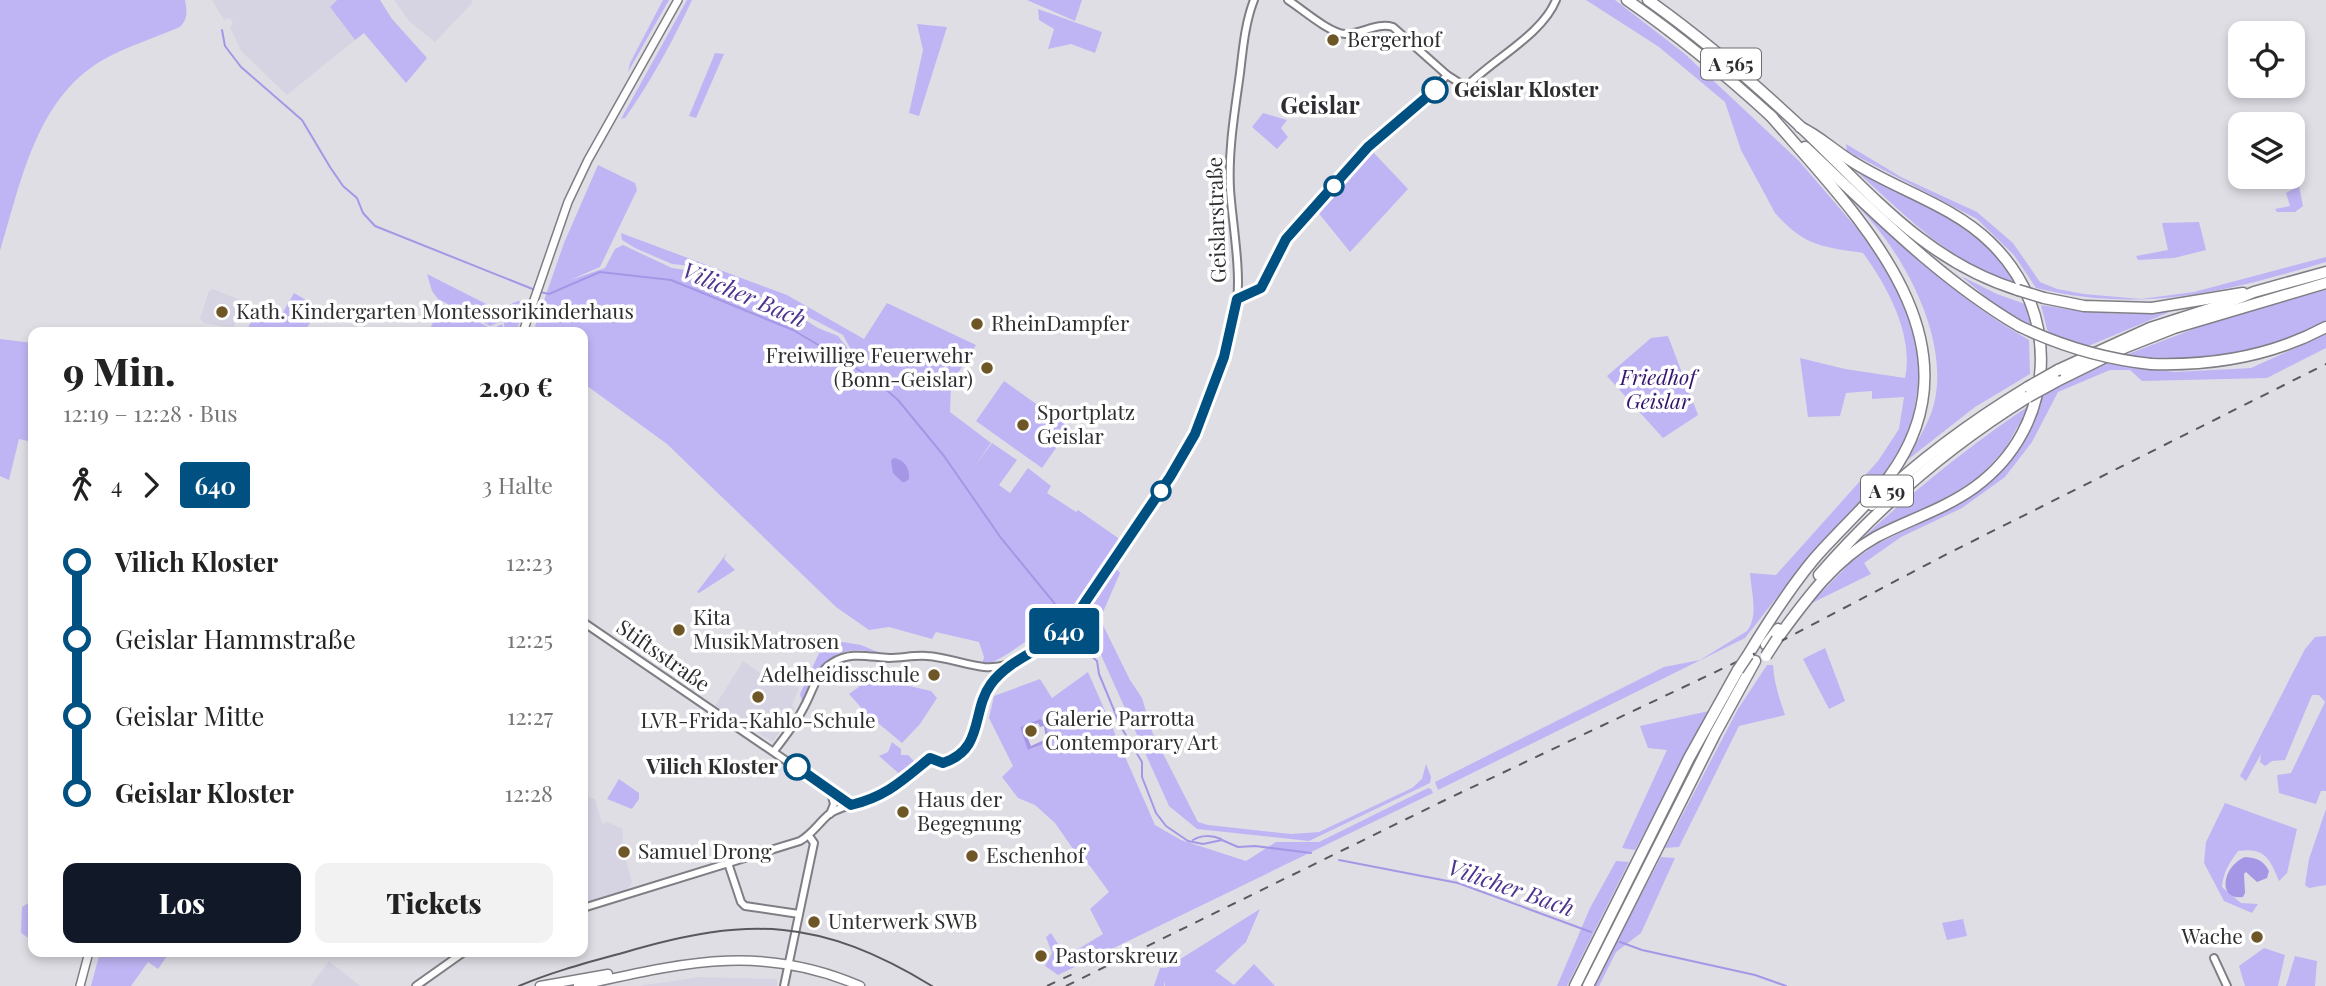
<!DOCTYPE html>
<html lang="de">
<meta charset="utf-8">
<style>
body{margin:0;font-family:"Playfair Display",serif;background:#f2f2f2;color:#222;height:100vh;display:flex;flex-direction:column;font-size:26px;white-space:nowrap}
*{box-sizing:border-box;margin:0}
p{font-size:23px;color:#767676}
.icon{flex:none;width:38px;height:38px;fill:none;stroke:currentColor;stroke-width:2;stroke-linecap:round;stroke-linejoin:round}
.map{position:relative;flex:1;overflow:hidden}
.drawer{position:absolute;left:28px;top:327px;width:560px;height:630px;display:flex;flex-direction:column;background:#fff;border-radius:14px;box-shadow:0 4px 10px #0003}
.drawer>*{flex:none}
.badge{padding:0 14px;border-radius:5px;font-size:24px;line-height:46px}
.buttons{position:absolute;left:2228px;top:21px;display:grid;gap:14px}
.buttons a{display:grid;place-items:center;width:77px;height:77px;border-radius:14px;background:#fff;box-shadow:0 4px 10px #0003;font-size:35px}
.map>.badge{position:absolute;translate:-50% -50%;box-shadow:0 0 0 4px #fff}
.legs{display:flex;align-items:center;gap:10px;height:77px;padding:0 35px;font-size:23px}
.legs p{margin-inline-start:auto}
.headline{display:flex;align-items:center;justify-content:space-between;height:119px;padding:0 35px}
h1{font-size:38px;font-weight:800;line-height:52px}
.cta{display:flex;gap:14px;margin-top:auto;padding:14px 35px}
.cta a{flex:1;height:80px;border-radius:14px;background:#111827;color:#fff;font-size:28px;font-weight:800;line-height:80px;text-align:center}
.cta a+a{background:#f2f2f2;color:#222}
ul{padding:0 35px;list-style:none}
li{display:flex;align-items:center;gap:24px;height:77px;font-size:26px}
li i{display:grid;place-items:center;width:10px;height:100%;margin:0 9px;background:currentColor}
li i::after{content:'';width:18px;height:18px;margin:-9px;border:5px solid;border-radius:50%;background:#fff}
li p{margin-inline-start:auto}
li:first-child i{background:linear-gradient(#0000 50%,currentColor 0)}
li:last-child i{background:linear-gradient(currentColor 50%,#0000 0)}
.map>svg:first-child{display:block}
</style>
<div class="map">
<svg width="2326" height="986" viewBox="0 0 2326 986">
<rect width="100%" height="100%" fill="#dfdee5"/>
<!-- built -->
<g fill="#d6d4e3">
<polygon points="212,0 337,0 330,7 355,40 287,95 241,51 230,27 233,23 230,18 224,20"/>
<polygon points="394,0 472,0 473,2 435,42 410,22"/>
<polygon points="213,289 245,302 233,328 204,323 200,318 209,291"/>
<polygon points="743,661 762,674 799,688 792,705 795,708 773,742 715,706"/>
<polygon points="583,795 595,799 602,824 607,822 623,829 622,846 632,882 630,886 623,891 583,903"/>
<polygon points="329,961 360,986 311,986"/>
<polygon points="699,977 777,979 777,986 639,986"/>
</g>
<!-- green -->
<g fill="#c0b5f4" fill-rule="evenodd">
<path d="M0,0H185C187,12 188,18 180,27C154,38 125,47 101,61C35,101 21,183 0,251Z"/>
<polygon points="337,0 380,0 392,19 427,58 406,83 364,33 355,40 330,7"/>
<polygon points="663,0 669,0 628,72 630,63"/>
<path d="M687,0H692C673,41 651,81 625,118L621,119Z"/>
<polygon points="1027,0 1082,0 1075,21"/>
<path d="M1586,0H1615L1685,54L1799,161L1860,232L1892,277L1916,336L1920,374L1913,417L1904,442L1881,478L1809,556L1745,638L1438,790L1435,782L1664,667L1700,660L1747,631C1759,616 1751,591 1750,573L1776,575L1878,461L1899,429L1904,397L1872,399V391L1846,393L1840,416L1808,417L1800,358L1845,369L1905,378C1914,336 1888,287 1863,253C1822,247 1804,246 1775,213L1741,150L1725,102L1659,47Z"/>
<polygon points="1038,9 1102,32 1095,53 1071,44 1048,49 1054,29 1039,20"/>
<polygon points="917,24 947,27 919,116 909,113 923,50"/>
<polygon points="715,53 724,54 696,118 689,116"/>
<polygon points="1263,113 1287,120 1281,128 1288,137 1277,149 1252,127"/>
<path d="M1846,144L1901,177L1977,212L2013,243L2040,282L2057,289L2084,294L2141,299L2194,292L2326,257V262C2224,292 2142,314 2036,288L2014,255L1977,219L1847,151Z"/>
<polygon points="1373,152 1408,189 1350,252 1317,211"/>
<polygon points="598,165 635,183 637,190 600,267 570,280 605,268 615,249 623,245 672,268 700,272 782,311 799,316 818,328 838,336 849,350 853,363 857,355 854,355 843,335 805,315 729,284 708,272 692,266 672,264 635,248 622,240 621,233 787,295 864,339 887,303 976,345 951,384 950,412 991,443 974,467 992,443 1017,460 999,485 1010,493 1028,468 1051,486 1047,493 1076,512 1078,510 1121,540 1076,610 1060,618 1009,653 990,664 982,664 984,657 979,642 936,632 932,639 889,627 869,630 836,607 667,444 583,383 583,332 533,332 564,243"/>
<path d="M1854,169L1941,213L1994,251L2018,286C1951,264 1905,215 1854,169Z"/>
<polygon points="2299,186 2303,206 2295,212 2277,212 2275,209 2290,206 2286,193"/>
<path d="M1844,190C1903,247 1957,299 2029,340L2030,374L1975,407L1906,461C1916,443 1929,424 1934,404C1947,351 1919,287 1889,244C1876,225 1859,208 1844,190Z"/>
<polygon points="2199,222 2206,250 2174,258 2138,260 2136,256 2168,250 2162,223"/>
<polygon points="427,274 502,312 500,322 490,326 438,299 432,291"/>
<polygon points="1961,276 1997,294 2025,304 2031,326 1999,308"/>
<path d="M2326,290V320C2264,359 2193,361 2123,356L2225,317Z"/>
<polygon points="294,293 320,308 304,332 246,332 260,304 281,316"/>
<path d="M519,301L526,303L516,332H505C503,318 501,305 519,301Z"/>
<polygon points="443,304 492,329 502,324 504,330 503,332 428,332"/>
<path d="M2041,305C2087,313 2128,317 2174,310L2086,347L2048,333Z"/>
<polygon points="2326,334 2326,348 2267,378 2142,381 2130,370 2110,370 2058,392 2032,442 2005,477 1962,508 1901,537 1864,563 1871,574 1810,604 1851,562 1877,544 1958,505 1990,483 2014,456 2030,431 2043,396 2078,375 2104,363 2175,372 2251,368"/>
<polygon points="1668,336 1698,415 1663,438 1607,376 1651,338"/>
<polygon points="0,339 33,343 33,442 19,439 9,480 0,476"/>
<polygon points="1004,381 1070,428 1042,468 976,421"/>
<path d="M2030,405L2005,449L1982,474L1951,496L1876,531L1855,545C1910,494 1967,447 2030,405Z"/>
<polygon points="727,553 724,559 735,570 699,593 697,592"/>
<polygon points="1115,567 1120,573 1100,619 1130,680 1142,698 1153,734 1198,822 1208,825 1291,834 1319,832 1412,788 1422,779 1426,764 1431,777 1430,783 1309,841 1197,829 1169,806 1083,615"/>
<polygon points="2326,636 2326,791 2321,791 2316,804 2279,793 2277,775 2291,773 2325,702 2319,695 2312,695 2285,760 2272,761 2265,766 2260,762 2261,754 2246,781 2240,776 2305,649 2315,637"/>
<path d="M843,642L861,645L885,655C839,641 819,659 802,701L800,694L821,649L826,645Z"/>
<polygon points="1825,648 1845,701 1829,709 1803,659"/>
<path d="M1767,665H1773C1774,682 1779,698 1785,715L1739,726L1679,847L1665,848L1738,709Z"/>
<polygon points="881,671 892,682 931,691 937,698 920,724 902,743 866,713 849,694"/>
<path d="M1088,672L1155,825L1181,840L1246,861L1276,842H1319L1428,788L1431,789L1433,793L1058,975L1045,966L1052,953L1046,937L1051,933L1060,947L1075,951L1103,934L1090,909L1109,892L1090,866L1078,856L1055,823L1035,805L1018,798L1002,777L1013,766L989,718L994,696L1040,679L1052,698ZM1040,719L1044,721L1051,741L1029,750L1020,727Z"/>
<polygon points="1709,711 1635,850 1622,848 1667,750 1648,748 1640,726"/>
<polygon points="892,742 901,749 901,755 908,755 915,762 903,777 879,756 888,752"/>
<polygon points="619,779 639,793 639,799 632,809 607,799"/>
<path d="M2225,803L2297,829L2287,873L2279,881C2270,859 2265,847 2238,851C2229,863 2223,873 2222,887L2241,903L2258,904L2252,913L2224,901L2204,863L2206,842Z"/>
<polygon points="2326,809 2326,885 2309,888 2305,885 2309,859"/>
<polygon points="1661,857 1675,858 1641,933 1616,952 1599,986 1593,986"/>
<polygon points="1616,861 1629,862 1567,986 1557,986 1590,908"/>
<polygon points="33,900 33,941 21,933 22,907"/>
<polygon points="1260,909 1246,942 1215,971 1234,985 1254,964 1275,986 1165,986 1164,980 1164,986 1154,986 1160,968 1166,968"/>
<polygon points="1963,919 1967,936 1947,940 1942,923"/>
<polygon points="2264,948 2285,955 2278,986 2245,986 2239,966"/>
<polygon points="100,952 162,952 167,956 158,969 148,962 131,986 91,986"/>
<polygon points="2295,956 2317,961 2315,986 2286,986"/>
</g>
<!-- water -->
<g fill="#a696e6" fill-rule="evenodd">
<path d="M893,458C904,459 910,468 909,479L905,482H902L893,473L891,461Z"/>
<path d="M1040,719L1044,721L1051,741L1028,750L1020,727ZM1038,723L1040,727L1044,726L1046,739L1031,746L1024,729Z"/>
<path d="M2245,857C2257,858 2263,860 2269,871L2267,878L2257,882L2246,872L2244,874L2245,893L2243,897C2217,901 2222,866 2245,857Z"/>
</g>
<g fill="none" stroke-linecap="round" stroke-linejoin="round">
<!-- stream -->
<g stroke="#a696e6" stroke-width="2">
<polyline points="222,30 225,46 241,67 302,120 330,167 343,186 357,198 363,213 375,226 535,290"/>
<polyline points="540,292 549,294 600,272 671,280 793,330 837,356 877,382 898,400 944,456 1001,538 1069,621"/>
<polyline points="1072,625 1089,654 1097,661 1099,674 1121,727 1142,762 1142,777 1156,813 1166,826 1188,841 1203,844 1222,840 1238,847 1255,846 1311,853"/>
<path d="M1193,840C1201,835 1212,835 1221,839"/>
<polyline points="1339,860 1458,883 1591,932"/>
<polyline points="1620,942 1642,950 1755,975 1786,986"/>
</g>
<!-- tertiary casing -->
<g stroke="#7f7e85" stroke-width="10">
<g id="tertiary">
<path d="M1288,0C1302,9 1329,33 1345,34C1362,34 1377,22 1393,27L1447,75L1466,87C1493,59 1542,35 1556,0"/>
<polyline points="1237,299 1261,288 1286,239 1368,147 1385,130 1423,102 1447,75"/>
<polyline points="583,622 851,805"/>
<path d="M774,751C785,737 796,723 804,707C813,691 816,673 832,663C850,651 869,657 889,658C902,658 914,655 927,656C946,657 965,665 984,667C1021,670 1062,638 1082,610C1146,512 1221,419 1237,300C1241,270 1232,220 1230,189C1228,150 1235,110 1240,73C1243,48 1245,23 1254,0"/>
<polyline points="830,814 834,804 831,793"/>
<polyline points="728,863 741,902 745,906 799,914"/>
<path d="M583,908L800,841C812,834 818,824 828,815C839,806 856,805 870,801C889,794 905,781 920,767C929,758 931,757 943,763C984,748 971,713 991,685C996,677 1003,670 1011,664"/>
<polyline points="2214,958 2227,986"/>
<polyline points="416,986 464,952"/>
<polyline points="784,986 814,843 809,836"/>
</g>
</g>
<!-- secondary casing -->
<g stroke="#7f7e85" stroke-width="10">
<g id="secondary">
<polyline points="523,332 568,202 588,160 678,0"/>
<polyline points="80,986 89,952"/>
</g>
</g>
<!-- primary casing -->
<g stroke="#7f7e85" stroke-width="11">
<g id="primary">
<polyline points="540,986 608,974"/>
<path d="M578,986C679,964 759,942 860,986"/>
</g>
</g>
<!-- motorway casing -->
<g stroke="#7f7e85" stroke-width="13">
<g id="motorway">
<path d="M1627,0C1679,36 1727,76 1773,118"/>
<path d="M1648,0C1703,39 1754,83 1803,129C1871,194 1925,261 2018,290"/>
<path d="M1805,147C1873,211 1938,278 2019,326"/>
<polyline points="2044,298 2084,306 2152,308 2243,293"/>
<path d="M2151,364C2212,366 2272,356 2326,327"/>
<polyline points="2058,370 2150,328 2225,304 2254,292 2326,272"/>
<polyline points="2057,381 2126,347 2174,328 2326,283"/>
<path d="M1872,505C1920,459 1972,421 2028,387"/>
<path d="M1819,575C1880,505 1949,446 2028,397"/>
<path d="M1777,639C1805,601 1833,561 1876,537C1908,520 1945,509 1975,487C2057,427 2063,312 1990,242C1952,205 1897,190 1853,162C1834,151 1820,136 1800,127"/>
<polyline points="1766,645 1778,629"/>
<path d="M1748,655C1768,622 1789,589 1814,559C1838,531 1867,506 1889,477C1989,341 1855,214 1770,115"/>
<polyline points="1575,986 1689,758 1738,670"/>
<polyline points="1588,986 1715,734 1755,661"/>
</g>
</g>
<!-- tertiary -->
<use href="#tertiary" stroke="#fff" stroke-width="6"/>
<!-- secondary -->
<use href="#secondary" stroke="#fff" stroke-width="7"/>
<!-- primary -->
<use href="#primary" stroke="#fff" stroke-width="8"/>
<!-- motorway -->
<use href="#motorway" stroke="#fff" stroke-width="10"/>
<!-- tram -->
<path stroke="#59585c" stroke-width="2" d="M519,986C554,971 590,962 626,952C749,916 820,918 932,986"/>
<!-- rail -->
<g stroke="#59585c" stroke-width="2" stroke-dasharray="9 9" stroke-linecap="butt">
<polyline points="1047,986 1075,973"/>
<polyline points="1066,986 1441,802 1785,639 1947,554 2326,364"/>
</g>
<!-- motorway-bridge casing -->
<g stroke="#7f7e85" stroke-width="13" stroke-linecap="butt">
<g id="motorway-bridge">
<polyline points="2018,290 2044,298"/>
<path d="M2019,326C2061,346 2104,359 2151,364"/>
<polyline points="2028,387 2058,370"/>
<polyline points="2028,397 2057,381"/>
<polyline points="1766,656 1777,639"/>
<polyline points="1738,670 1748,655"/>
</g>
</g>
<!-- motorway-bridge -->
<use href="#motorway-bridge" stroke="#fff" stroke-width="10"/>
</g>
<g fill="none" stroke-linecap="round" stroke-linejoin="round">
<!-- line-1 casing -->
<g stroke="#fff" stroke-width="16">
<path id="line-1" d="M797,767L851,805C886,797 903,780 930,758L943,763C985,749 971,711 991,684C1011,657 1046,650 1069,626L1170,477L1195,434L1224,357L1237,299L1261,288L1286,239L1368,147L1435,90"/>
</g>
<!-- line-1 -->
<use href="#line-1" stroke="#005081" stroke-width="10"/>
</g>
<!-- markers -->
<g fill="#6e5626" stroke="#fff" stroke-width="2.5">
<circle cx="1333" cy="40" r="7"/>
<circle cx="222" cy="312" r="7"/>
<circle cx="977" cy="324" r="7"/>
<circle cx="987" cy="368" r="7"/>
<circle cx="1023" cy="425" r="7"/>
<circle cx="679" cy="630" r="7"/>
<circle cx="934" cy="675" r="7"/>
<circle cx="758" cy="697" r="7"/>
<circle cx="1031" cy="731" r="7"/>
<circle cx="903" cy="812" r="7"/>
<circle cx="624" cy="852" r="7"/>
<circle cx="972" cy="856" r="7"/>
<circle cx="814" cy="922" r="7"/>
<circle cx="2257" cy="937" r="7"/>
<circle cx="1041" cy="956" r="7"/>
</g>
<g fill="#fff" stroke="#005081" stroke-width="3.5">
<circle cx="1435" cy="90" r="12"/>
<circle cx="1334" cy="186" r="9"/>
<circle cx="1161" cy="491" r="9"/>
<circle cx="797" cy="767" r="12"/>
</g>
<g text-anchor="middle" stroke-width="7" stroke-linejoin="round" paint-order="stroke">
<!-- shield labels -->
<g fill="#fff" stroke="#6d6c6e" stroke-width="2">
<rect x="1701" y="48.5" width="60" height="31" rx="5"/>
<rect x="1861" y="475.5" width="52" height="31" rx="5"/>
</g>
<g font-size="19" font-weight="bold" fill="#2e2d30">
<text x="1731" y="71">A 565</text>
<text x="1887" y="498">A 59</text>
</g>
<!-- poi labels -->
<g font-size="21" fill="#2e2d30" stroke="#fff" text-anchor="start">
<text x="1347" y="47">Bergerhof</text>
<text x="236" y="319">Kath. Kindergarten Montessorikinderhaus</text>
<text x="991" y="331">RheinDampfer</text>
<text x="973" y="363" text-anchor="end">Freiwillige Feuerwehr<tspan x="973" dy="24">(Bonn-Geislar)</tspan></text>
<text x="1037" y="420">Sportplatz<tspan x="1037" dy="24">Geislar</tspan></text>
<text x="693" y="625">Kita<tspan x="693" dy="24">MusikMatrosen</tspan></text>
<text x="920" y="682" text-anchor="end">Adelheidisschule</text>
<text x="1045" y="726">Galerie Parrotta<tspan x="1045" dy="24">Contemporary Art</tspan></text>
<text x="758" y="728" text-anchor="middle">LVR-Frida-Kahlo-Schule</text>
<text x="917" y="807">Haus der<tspan x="917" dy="24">Begegnung</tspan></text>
<text x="638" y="859">Samuel Drong</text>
<text x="986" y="863">Eschenhof</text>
<text x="828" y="929">Unterwerk SWB</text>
<text x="2243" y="944" text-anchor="end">Wache</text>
<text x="1055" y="963">Pastorskreuz</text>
</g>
<!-- stop labels -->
<g font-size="21" font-weight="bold" fill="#2e2d30" stroke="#fff" text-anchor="start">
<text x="1454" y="97">Geislar Kloster</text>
<text x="778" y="774" text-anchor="end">Vilich Kloster</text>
</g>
<!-- street labels -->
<g font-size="21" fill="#2e2d30" stroke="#fff">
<text transform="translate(1217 220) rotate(-92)" y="7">Geislarstraße</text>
<text transform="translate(663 656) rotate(35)" y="7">Stiftsstraße</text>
</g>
<!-- park labels -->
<g font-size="21" font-style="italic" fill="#35126f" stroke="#fff">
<text x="1658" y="385">Friedhof<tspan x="1658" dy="24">Geislar</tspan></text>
</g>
<!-- water labels -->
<g font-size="23" font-style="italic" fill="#4e338f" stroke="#fff">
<text transform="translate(744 295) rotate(23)" y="8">Vilicher Bach</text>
<text transform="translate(1511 888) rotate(19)" y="8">Vilicher Bach</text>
</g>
<!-- quarter labels -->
<g font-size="24" font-weight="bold" fill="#2e2d33" stroke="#fff">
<text x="1320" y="114">Geislar</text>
</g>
</g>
</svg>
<div class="buttons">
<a><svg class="icon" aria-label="locate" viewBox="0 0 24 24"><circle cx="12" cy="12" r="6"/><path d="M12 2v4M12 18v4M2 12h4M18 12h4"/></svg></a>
<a><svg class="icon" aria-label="layers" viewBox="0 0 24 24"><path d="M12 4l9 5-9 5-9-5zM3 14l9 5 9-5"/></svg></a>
</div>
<b class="badge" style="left:1064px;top:631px;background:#005081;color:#fff">640</b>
<section class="drawer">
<div class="headline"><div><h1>9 Min.</h1><p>12:19 – 12:28 · Bus</p></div><b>2.90 €</b></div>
<div class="legs"><svg class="icon" aria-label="walk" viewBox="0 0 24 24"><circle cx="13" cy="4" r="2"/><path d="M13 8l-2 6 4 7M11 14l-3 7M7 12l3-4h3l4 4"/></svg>4<svg class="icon" aria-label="forward" viewBox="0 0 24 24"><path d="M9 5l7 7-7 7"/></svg><b class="badge" style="background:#005081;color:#fff">640</b><p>3 Halte</p></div>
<ul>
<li><i style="color:#005081"></i><b>Vilich Kloster</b><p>12:23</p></li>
<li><i style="color:#005081"></i><span>Geislar Hammstraße</span><p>12:25</p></li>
<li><i style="color:#005081"></i><span>Geislar Mitte</span><p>12:27</p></li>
<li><i style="color:#005081"></i><b>Geislar Kloster</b><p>12:28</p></li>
</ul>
<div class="cta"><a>Los</a><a>Tickets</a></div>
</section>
</div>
